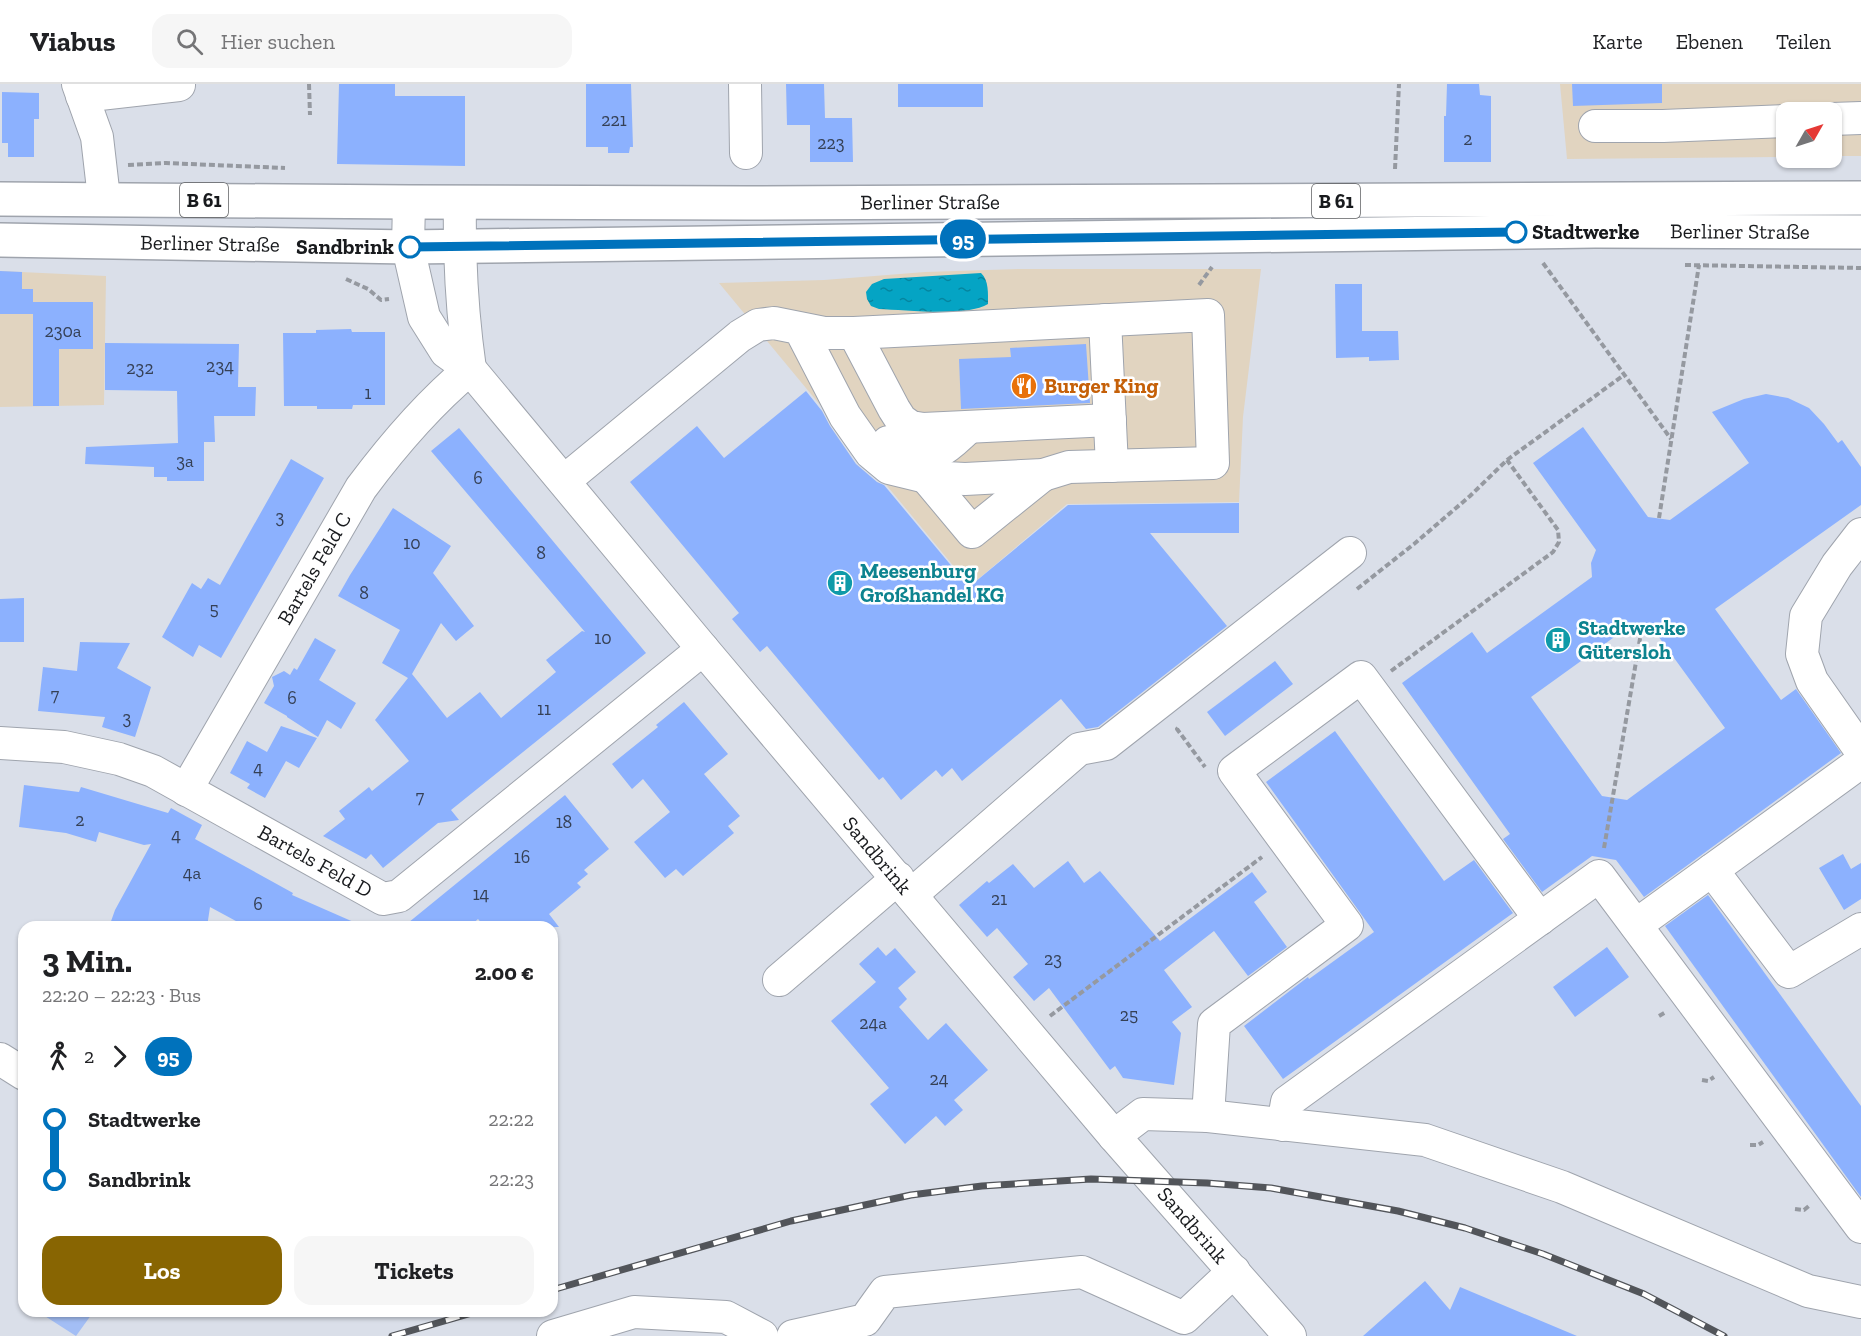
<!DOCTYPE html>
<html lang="de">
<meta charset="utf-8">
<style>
body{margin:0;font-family:"Zilla Slab",serif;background:#f6f6f6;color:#202124;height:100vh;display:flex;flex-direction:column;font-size:22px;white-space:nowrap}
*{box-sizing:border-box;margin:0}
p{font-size:20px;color:#757577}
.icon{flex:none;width:33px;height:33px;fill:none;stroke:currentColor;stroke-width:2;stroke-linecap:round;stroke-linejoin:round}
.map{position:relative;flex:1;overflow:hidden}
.side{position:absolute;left:18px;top:837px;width:540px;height:396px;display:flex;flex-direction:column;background:#fff;border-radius:18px;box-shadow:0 2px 4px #0004}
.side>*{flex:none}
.badge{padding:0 12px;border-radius:20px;font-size:21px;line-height:39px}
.needle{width:39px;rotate:51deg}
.controls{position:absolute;left:1776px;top:18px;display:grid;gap:12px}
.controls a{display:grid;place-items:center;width:66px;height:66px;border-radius:12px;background:#fff;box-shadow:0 2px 4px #0004;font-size:30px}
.map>.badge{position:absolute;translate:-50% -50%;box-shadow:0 0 0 3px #fff}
.legs{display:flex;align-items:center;gap:9px;height:66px;padding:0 24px;font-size:20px}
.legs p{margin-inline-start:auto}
.overview{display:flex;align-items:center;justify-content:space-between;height:102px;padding:0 24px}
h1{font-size:33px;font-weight:800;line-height:45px}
.action{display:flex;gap:12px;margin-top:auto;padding:12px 24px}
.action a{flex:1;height:69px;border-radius:18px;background:#886502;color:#fff;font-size:24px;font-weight:800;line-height:69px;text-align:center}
.action a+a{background:#f6f6f6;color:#202124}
ul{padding:0 24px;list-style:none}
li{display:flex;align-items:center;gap:21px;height:60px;font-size:22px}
li i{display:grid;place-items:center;width:9px;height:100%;margin:0 8px;background:currentColor}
li i::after{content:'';width:15px;height:15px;margin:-8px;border:4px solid;border-radius:50%;background:#fff}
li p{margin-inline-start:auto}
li:first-child i{background:linear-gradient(#0000 50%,currentColor 0)}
li:last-child i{background:linear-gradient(currentColor 50%,#0000 0)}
header{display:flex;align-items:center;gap:36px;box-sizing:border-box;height:84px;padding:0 30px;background:#fff;border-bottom:2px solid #e0e0e0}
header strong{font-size:28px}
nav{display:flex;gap:33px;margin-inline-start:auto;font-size:21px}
.search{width:420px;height:54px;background:#f6f6f6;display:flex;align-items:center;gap:15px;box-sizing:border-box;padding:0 21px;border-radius:18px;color:#757577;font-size:22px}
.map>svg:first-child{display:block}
</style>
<header>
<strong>Viabus</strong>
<div class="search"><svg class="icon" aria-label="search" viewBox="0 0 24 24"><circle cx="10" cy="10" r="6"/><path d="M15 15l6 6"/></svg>Hier suchen</div>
<nav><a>Karte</a><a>Ebenen</a><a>Teilen</a></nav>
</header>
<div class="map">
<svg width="1861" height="1252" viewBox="0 0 1861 1252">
<defs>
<pattern id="water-ripples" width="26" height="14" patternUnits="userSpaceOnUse" patternTransform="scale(1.5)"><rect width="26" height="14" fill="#05a4c4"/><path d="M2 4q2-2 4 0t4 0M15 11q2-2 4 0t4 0" fill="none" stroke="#05859f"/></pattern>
</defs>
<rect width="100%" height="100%" fill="#dadfe9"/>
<!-- commercial -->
<g fill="#e1d4c0">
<polygon points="1560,0 1861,0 1861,72 1832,72 1832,28 1786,28 1786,73 1567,75"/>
<polygon points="1019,185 1261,185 1243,333 1239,418 1067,420 970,502 719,199 824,196 925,188"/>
<polygon points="0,187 106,192 104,321 0,323"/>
</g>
<!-- green -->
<polygon fill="#a3bef5" points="37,1227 94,1227 76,1252"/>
<!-- water -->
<path fill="url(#water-ripples)" d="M981,189C989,196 988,210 988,220C968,233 905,226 879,225L871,222L867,215L866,208L872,200L884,195Z"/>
<!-- building -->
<g fill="#8cb1fe" fill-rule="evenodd">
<polygon points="339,0 395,0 395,12 465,12 465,82 337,80"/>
<polygon points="586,0 631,0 633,63 630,63 629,69 608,69 608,63 586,63"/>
<polygon points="786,0 824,0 825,34 852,34 853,78 810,78 810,41 787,41"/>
<rect x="898" y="0" width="85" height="23"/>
<polygon points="1447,0 1479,0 1480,11 1491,12 1491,78 1444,78 1444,32 1446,32"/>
<polygon points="1572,0 1662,0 1662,19 1573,22"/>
<polygon points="2,8 39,9 39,35 34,35 34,73 8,73 8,59 2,59"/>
<polygon points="0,187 22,188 22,205 33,205 33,218 93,218 93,265 59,265 59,322 33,322 33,230 0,230"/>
<polygon points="1335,200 1362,200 1362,247 1398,247 1399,276 1369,277 1369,273 1336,274"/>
<polygon points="351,245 352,248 385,248 385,321 353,321 352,325 317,325 317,322 284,322 283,249 316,249 316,246"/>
<polygon points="105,259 239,260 238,303 256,303 255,332 214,332 215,358 204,358 204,397 167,397 167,393 154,393 154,383 85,380 86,363 178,359 177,307 105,306"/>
<polygon points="1086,260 1090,319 961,325 959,275 1011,273 1010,264"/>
<polygon points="806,307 822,327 830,342 856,380 877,398 884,401 969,503 1068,421 1239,419 1239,449 1150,449 1227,542 1098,643 1086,645 1061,615 962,697 952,684 942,693 936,686 901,716 883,693 879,696 767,562 760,568 732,535 739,529 630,398 697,342 724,374"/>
<path d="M1766,310L1788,314L1809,324L1824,340L1838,359L1842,356L1861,383V421L1715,525L1781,616L1796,605L1841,669L1644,813L1616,776L1592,772L1542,808L1503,755L1510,750L1402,599L1472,548L1487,569L1592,493L1591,479L1596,466L1533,379L1583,343L1648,433L1670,436L1749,379L1712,328L1744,315ZM1631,541L1653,545L1725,644L1627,716L1602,712L1531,613Z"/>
<polygon points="459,344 646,569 451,726 459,736 438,739 383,784 371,770 366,775 323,752 345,735 339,727 369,703 372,707 409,677 375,636 408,594 382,579 400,546 338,512 350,491 393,424 451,462 433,489 474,542 456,557 441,539 412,590 447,634 480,608 501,634 556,588 546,576 582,547 585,548 431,367"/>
<polygon points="291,375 324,394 221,574 199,561 193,573 162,553 192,499 201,505 208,494 220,501"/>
<polygon points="24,514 24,558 0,558 0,515"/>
<polygon points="315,554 336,566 319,596 356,619 341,645 327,636 318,653 287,633 287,632 264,619 274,602 272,593 284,587 290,591 294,584 297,586"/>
<polygon points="80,558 130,559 117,584 151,603 135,653 102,643 105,633 38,627 43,583 77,587"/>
<polygon points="1275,577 1293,600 1225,652 1207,628"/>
<polygon points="684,618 728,670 704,690 740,732 728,742 734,749 683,792 676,785 665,794 634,758 670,728 643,695 632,705 612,680 658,643 656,641"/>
<polygon points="281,642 317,654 299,684 286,677 265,714 247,704 250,700 230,689 247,657 267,668"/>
<polygon points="1335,647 1444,797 1474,776 1513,829 1283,995 1244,942 1308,893 1309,895 1374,848 1266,698"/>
<polygon points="24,701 79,708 81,703 168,729 171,724 202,741 195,755 293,809 292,811 365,843 247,843 210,823 207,843 109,843 115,826 151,760 144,761 99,748 96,758 66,749 19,743"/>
<polygon points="565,711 609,765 584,786 588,790 577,799 581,803 549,830 559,843 485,843 478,835 469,843 403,843"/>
<polygon points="1843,770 1851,785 1861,779 1861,815 1844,826 1819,784"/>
<polygon points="1068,777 1084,799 1100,787 1160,857 1252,788 1267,808 1254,818 1287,863 1248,892 1214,847 1164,886 1192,923 1172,938 1181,949 1174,1001 1123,994 1115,982 1110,986 1049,904 1034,917 1013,893 1028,880 997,844 987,853 959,821 987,797 989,799 1013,780 1034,804"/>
<polygon points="1708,811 1861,1022 1861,1113 1665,842"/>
<polygon points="878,863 886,872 895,864 916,888 898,904 907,915 899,923 928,956 946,939 988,986 954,1016 963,1026 945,1042 936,1032 905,1060 870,1020 889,1004 831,937 876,898 859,880"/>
<polygon points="1607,863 1629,893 1575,933 1553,903"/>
<polygon points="1425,1197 1450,1226 1460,1203 1577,1252 1363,1252"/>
</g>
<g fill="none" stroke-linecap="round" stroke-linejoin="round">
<!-- minor casing -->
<g stroke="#9fa4ad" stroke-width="34">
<g id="minor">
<polyline points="78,0 97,53 104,114"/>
<polyline points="745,0 746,69"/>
<polyline points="82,12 179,1"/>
<polyline points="1832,35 1861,34"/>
<polyline points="1595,42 1663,42 1786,37"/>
<path id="s1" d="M409,118L408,163L424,233L446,268L470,285L703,565L1114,1052L1290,1252"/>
<path d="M460,118C459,174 462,229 470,285"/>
<polyline points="1105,236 1112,382"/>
<polyline points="854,249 894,325 901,336 911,343 923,345 1110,336"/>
<path d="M888,358C901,368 923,376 938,368C949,363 959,352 968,344"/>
<polyline points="926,393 972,448 1043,391"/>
<polyline points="564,397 740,252 758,241 774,239 824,249 854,249 1208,231 1213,379 1069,383 1043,391 965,395 926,393 889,384 871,369 845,332 800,245"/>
<polyline points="1861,450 1837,481 1806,532 1802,570 1812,597 1861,667"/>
<path id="s2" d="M0,659L64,663L119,675L153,687L383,815L399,812L703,565"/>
<polyline points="1861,678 1712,786 1789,888 1861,845"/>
<path id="s3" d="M186,706L361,404C393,361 429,319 470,285"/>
<polyline points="911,811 1079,665 1106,660 1350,469"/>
<polyline points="1636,841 1712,786"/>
<polyline points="779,896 898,794"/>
<polyline points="0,975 24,990"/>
<polyline points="1208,1032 1214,940 1347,841 1234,687 1361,593 1540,835"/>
<polyline points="1283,1041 1287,1018 1599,792 1861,1143"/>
<polyline points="1114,1052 1143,1030 1208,1032 1425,1056 1562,1103 1808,1207 1861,1218"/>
<polyline points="553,1252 634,1228 726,1233 762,1252"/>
<polyline points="793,1252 865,1236 885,1208 1082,1188 1184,1234 1234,1187"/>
</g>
</g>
<!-- major casing -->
<g stroke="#9fa4ad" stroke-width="36">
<g id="major">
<path id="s4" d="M0,115L409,118L747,119L1861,114"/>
<path id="s5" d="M0,156L408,163L1595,147L1861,148"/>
</g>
</g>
<!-- path -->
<g stroke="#9599a0" stroke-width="4" stroke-dasharray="6 3" stroke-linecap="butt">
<polyline points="309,0 310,31"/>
<polyline points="128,81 166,79 285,84"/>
<polyline points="1395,85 1399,0"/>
<polyline points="1543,179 1671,355"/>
<polyline points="1685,181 1861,184"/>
<polyline points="346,195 368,205 381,216 389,215"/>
<polyline points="1199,201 1212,183"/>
<polyline points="1659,434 1699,181"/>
<polyline points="1357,505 1414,460 1470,412 1507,376 1624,291"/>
<polyline points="1391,587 1553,468 1559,458 1558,446 1507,376"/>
<polyline points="1178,644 1177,645 1205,683"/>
<polyline points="1604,764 1642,543"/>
<polyline points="1050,932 1262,773"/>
<polyline points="1659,932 1666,928"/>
<polyline points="1702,996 1708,997 1714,993"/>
<polyline points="1750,1061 1758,1061 1763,1058"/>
<polyline points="1795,1125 1804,1126 1810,1121"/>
</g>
<!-- minor -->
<use href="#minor" stroke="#fff" stroke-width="32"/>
<!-- major -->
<use href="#major" stroke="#fff" stroke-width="33"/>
<!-- rail casing -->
<g stroke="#52555a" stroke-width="7">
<g id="rail">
<polyline points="552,1206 791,1137 911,1111 982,1102 1091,1095 1207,1099 1271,1104 1398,1127 1465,1144 1543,1170 1644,1210 1724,1252"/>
<polyline points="392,1252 479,1227"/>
</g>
</g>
<!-- rail -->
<use href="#rail" stroke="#fff" stroke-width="4.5" stroke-dasharray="14" stroke-linecap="butt"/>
</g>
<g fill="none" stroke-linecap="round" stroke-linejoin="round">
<!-- line-1 casing -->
<g stroke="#fff" stroke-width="14">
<polyline id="line-1" points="410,163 1516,148"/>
</g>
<!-- line-1 -->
<use href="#line-1" stroke="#0072bc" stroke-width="9"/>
</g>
<!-- icons -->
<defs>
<g id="restaurant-disc" transform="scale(1.35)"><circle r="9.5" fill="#e8710a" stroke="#fff"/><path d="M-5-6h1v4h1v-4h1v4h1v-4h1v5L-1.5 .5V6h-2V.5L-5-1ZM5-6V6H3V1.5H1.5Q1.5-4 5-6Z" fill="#fff"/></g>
<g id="building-disc" transform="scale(1.35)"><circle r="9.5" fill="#0f9aa8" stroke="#fff"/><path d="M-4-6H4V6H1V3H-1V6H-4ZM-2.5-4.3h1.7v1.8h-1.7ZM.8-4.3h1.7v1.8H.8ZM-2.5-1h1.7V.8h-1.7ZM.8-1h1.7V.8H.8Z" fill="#fff"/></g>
</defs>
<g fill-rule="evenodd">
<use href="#restaurant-disc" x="1024" y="302"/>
<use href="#building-disc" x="840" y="499"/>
<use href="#building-disc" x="1558" y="556"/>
</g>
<!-- markers -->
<g fill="#fff" stroke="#0072bc" stroke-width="3">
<circle cx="1516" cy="148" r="10"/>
<circle cx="410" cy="163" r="10"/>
</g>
<g text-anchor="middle" stroke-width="5" stroke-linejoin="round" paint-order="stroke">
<!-- number labels -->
<g font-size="18" fill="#354055">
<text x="614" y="42">221</text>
<text x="1468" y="61">2</text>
<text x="831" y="65">223</text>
<text x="63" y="253">230a</text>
<text x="220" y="288">234</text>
<text x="140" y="290">232</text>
<text x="368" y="315">1</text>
<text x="185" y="383">3a</text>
<text x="478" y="400">6</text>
<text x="280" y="439">3</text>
<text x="412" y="465">10</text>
<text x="541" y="475">8</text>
<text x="364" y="515">8</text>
<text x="214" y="531">5</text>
<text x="603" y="560">10</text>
<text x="55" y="617">7</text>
<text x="292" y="620">6</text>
<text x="544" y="631">11</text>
<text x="127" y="640">3</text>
<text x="258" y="690">4</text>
<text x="420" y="719">7</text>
<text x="80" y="742">2</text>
<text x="564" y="744">18</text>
<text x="176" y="757">4</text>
<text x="522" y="779">16</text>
<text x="192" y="795">4a</text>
<text x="481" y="816">14</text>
<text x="999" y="821">21</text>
<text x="258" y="826">6</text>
<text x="1053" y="881">23</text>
<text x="1129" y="937">25</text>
<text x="873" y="945">24a</text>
<text x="939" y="1001">24</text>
</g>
<!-- shield labels -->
<g fill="#fff" stroke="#5d5f61" stroke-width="1.5">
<rect x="180" y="99" width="48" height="34" rx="4.5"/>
<rect x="1312" y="100" width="48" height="34" rx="4.5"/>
</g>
<g font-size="20" font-weight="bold" fill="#181a1d">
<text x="204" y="123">B 61</text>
<text x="1336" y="124">B 61</text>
</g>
<!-- street labels -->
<g font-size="21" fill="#181a1d" stroke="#fff">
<text dy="7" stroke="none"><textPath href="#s4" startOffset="930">Berliner Straße</textPath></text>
<text dy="7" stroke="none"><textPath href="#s5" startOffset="1740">Berliner Straße</textPath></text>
<text dy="7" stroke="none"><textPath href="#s5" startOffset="210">Berliner Straße</textPath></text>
<text dy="7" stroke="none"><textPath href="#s3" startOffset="256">Bartels Feld C</textPath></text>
<text dy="7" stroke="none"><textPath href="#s1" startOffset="822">Sandbrink</textPath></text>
<text dy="7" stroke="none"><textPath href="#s2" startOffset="342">Bartels Feld D</textPath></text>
<text dy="7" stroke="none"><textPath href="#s1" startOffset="1308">Sandbrink</textPath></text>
</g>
<!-- stop labels -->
<g font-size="21" font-weight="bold" fill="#181a1d" stroke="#fff" text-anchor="start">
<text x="1532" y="155">Stadtwerke</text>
<text x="394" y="170" text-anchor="end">Sandbrink</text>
</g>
<!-- food labels -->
<g font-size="21" font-weight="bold" fill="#c56008" stroke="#fff" text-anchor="start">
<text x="1044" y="309">Burger King</text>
</g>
<!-- culture labels -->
<g font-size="21" font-weight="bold" fill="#0d838f" stroke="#fff" text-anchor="start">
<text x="860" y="494">Meesenburg<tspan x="860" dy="24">Großhandel KG</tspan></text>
<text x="1578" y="551">Stadtwerke<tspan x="1578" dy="24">Gütersloh</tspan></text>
</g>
</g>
</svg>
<div class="controls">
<a><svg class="needle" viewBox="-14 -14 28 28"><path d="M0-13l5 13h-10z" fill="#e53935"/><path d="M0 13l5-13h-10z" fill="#757577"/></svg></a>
</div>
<b class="badge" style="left:963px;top:155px;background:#0072bc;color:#fff">95</b>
<section class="side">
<div class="overview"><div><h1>3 Min.</h1><p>22:20 – 22:23 · Bus</p></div><b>2.00 €</b></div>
<div class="legs"><svg class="icon" aria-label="walk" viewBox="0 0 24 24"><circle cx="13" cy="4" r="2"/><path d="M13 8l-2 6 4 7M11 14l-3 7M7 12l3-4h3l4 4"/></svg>2<svg class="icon" aria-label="forward" viewBox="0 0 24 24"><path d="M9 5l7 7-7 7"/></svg><b class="badge" style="background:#0072bc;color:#fff">95</b></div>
<ul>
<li><i style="color:#0072bc"></i><b>Stadtwerke</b><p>22:22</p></li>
<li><i style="color:#0072bc"></i><b>Sandbrink</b><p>22:23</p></li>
</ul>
<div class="action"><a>Los</a><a>Tickets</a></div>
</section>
</div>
